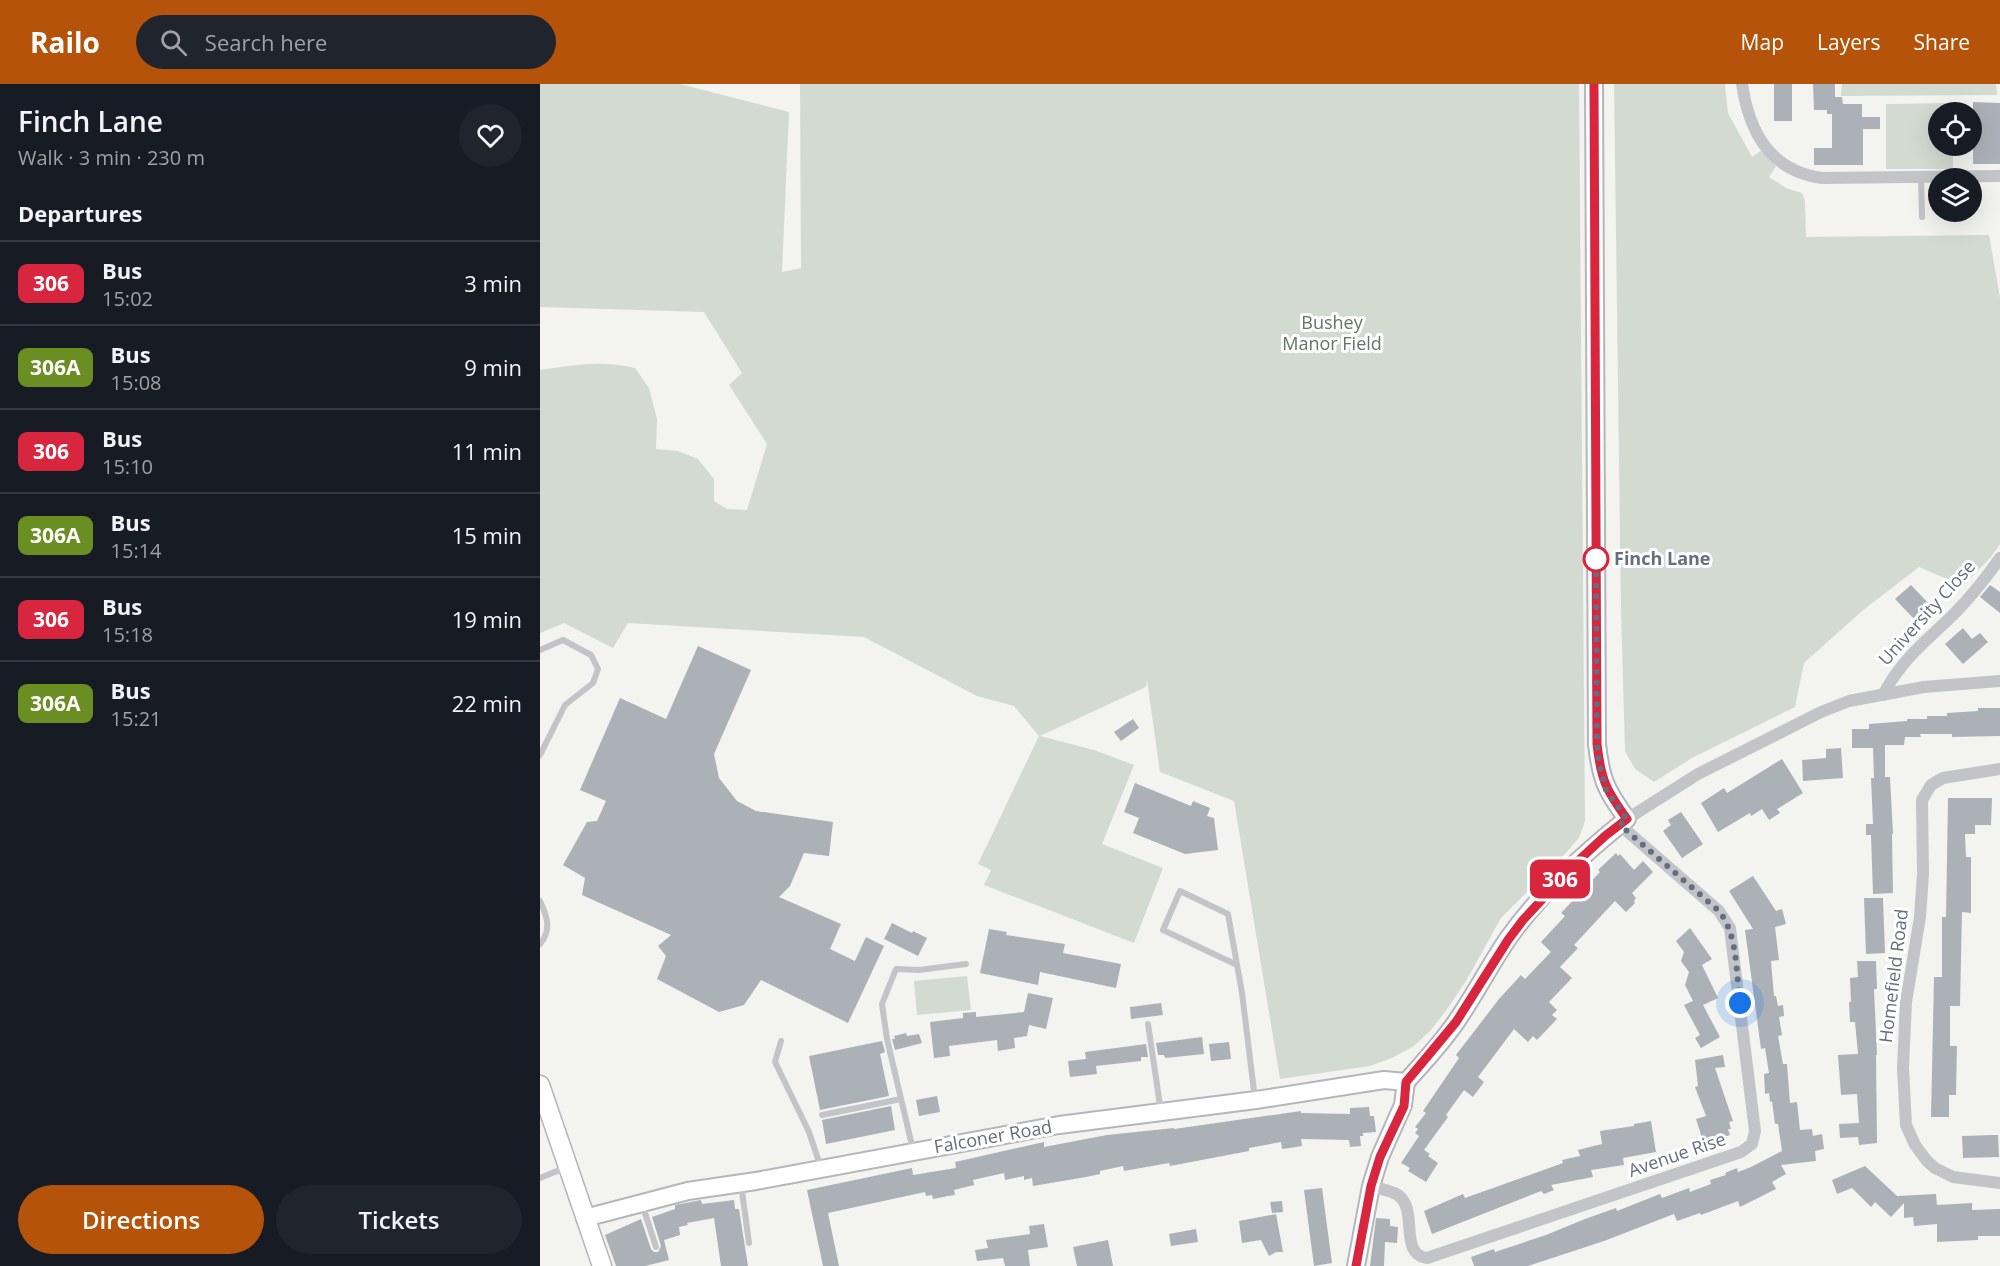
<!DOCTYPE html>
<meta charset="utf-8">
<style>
body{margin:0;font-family:"Open Sans",sans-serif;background:#20242c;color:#f1f3f6;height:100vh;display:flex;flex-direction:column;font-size:22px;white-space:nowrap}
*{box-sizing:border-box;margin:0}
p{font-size:20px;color:#9ea1a6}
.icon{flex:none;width:33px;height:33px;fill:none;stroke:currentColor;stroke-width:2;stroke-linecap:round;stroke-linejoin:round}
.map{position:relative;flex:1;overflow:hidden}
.side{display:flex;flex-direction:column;background:#171b24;width:540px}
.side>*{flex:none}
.badge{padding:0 12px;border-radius:9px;font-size:21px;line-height:39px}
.fabs{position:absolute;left:1388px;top:18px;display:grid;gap:12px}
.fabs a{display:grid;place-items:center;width:54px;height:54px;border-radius:50%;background:#171b24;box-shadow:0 6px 24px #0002;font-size:30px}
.you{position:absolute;width:30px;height:30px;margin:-15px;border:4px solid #fff;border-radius:50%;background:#1a73e8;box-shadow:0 0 0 9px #1a73e833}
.map>.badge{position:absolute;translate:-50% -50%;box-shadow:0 0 0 3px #fff}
h2{padding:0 18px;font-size:22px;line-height:54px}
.round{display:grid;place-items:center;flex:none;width:63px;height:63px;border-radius:32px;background:#20242c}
.head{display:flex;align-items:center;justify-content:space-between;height:102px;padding:0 18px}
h1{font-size:28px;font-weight:600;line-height:45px}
.primary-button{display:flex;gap:12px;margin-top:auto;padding:12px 18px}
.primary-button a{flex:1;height:69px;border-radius:36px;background:#b45309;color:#fff;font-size:24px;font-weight:600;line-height:69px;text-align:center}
.primary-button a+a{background:#20242c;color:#f1f3f6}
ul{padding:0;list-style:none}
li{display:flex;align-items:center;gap:18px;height:84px;padding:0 18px;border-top:2px solid #363941}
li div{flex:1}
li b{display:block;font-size:22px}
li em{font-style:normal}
li .badge{min-width:66px;font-weight:700;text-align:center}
header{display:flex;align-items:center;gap:36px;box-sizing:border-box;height:84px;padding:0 30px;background:#b45309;color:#fff}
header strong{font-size:28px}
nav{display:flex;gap:33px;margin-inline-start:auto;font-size:21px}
.search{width:420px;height:54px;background:#20242c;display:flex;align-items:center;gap:15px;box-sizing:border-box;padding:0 21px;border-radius:33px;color:#9ea1a6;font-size:22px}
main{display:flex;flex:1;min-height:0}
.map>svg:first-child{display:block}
</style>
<header>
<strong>Railo</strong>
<div class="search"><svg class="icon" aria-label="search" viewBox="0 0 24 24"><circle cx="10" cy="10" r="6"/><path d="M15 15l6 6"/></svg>Search here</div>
<nav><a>Map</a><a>Layers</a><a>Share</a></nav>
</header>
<main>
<section class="side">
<div class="head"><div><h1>Finch Lane</h1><p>Walk · 3 min · 230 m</p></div><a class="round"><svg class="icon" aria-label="heart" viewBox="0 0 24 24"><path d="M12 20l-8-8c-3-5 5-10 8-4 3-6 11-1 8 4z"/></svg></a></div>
<h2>Departures</h2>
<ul>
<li><span class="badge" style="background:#d7263d;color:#fff">306</span><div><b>Bus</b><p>15:02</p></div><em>3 min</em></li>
<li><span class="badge" style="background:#6b8e23;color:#fff">306A</span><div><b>Bus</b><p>15:08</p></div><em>9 min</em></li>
<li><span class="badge" style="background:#d7263d;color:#fff">306</span><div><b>Bus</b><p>15:10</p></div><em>11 min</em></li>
<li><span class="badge" style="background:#6b8e23;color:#fff">306A</span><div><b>Bus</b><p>15:14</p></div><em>15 min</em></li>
<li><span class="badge" style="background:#d7263d;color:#fff">306</span><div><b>Bus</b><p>15:18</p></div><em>19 min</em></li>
<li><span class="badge" style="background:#6b8e23;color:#fff">306A</span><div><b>Bus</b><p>15:21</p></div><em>22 min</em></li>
</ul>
<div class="primary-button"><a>Directions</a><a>Tickets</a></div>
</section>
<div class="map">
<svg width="1460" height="1182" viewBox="0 0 1460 1182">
<rect width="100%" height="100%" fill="#f3f4f0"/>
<!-- green -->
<g fill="#d3dad1">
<path d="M0,0H140L249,28L242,188L261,184L260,0H1039L1045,737L1039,754L1023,772L961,834L926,897L905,928L891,946L874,962L852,974L830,982L740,995L694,717L620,688L607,596L606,603L500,652L554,666L594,681L562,760L623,784L594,859L444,801L451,786L438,780L499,652L474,622L437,612L324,553L88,539L73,564L24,539L0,549V286C36,281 59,276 95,284L109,304L117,335L116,365L138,367L158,375L174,395V417L187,425L207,426L227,360L189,301L202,289L164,228L0,223Z"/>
<polygon points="1074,0 1185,0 1188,29 1212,73 1222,66 1236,82 1229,93 1246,104 1262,109 1265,117 1266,153 1449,151 1460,214 1460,460 1451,473 1423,502 1379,483 1322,527 1264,579 1255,623 1152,674 1114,698 1095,685 1085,667 1081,527"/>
<polygon points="1302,0 1456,0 1457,11 1301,12"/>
<polygon points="1413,19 1413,28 1398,28 1398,62 1413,62 1413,85 1346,85 1346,20"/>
<polygon points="427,892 431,926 377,931 374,897"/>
</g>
<!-- building -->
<g fill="#acb1b7">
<rect x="1234" y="0" width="18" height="37"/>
<polygon points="1273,0 1295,0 1295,13 1302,13 1303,20 1322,20 1322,33 1340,33 1340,45 1323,45 1323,81 1274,81 1274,64 1292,64 1292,30 1287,30 1287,26 1274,26"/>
<polygon points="1433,18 1460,19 1460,80 1433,80 1433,43 1431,43 1431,32 1433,32"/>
<polygon points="1371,501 1391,522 1376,537 1355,515"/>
<polygon points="1450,501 1460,508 1460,529 1440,513"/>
<polygon points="1423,544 1432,555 1440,549 1448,558 1423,580 1405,560"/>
<polygon points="158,562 211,586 174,670 179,694 197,717 216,727 293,738 289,772 264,769 250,802 239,813 301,840 290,865 315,877 326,853 344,862 308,939 221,896 204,921 179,928 117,895 126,872 118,862 131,851 42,811 45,794 23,781 47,738 57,737 66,717 40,706 80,614 126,635"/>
<polygon points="1438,624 1460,624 1460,652 1412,653 1412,650 1380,650 1381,653 1365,653 1364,661 1345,661 1345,693 1350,693 1353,750 1352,750 1353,809 1333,810 1331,751 1326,751 1326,740 1333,740 1331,694 1334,694 1333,664 1312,664 1312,645 1329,645 1329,640 1367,637 1367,635 1387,635 1387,632 1407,632 1407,629 1438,627"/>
<polygon points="593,635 599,644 581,657 574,648"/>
<polygon points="1301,664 1303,694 1263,697 1262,676 1286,674 1286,665"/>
<polygon points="1242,675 1263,709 1237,725 1240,729 1229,736 1222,725 1211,732 1210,729 1178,748 1161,719 1184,704 1187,709"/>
<polygon points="595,699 651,722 653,717 670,724 667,732 674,734 678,766 645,770 593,749 599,734 584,728"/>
<polygon points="1408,714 1452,714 1451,741 1435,741 1435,750 1425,750 1426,773 1431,773 1431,829 1422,828 1420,922 1410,922 1410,962 1417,962 1416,1011 1409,1011 1409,1033 1391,1033 1394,893 1402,893 1402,833 1406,833"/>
<polygon points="1141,728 1163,760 1142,774 1123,747 1131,741 1128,736"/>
<polygon points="1076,769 1078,772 1080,770 1094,786 1103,777 1113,788 1092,809 1096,814 1094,817 1095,819 1086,828 1075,817 1034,861 1038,864 1020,883 1032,894 1009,918 1017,926 1012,931 1017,935 997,956 993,952 988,958 974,945 938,993 944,998 933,1013 924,1006 906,1031 908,1033 884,1066 890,1070 888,1072 898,1079 886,1098 868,1087 870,1084 861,1079 879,1052 875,1049 878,1045 875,1043 886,1029 883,1027 919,974 916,971 959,915 981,891 985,895 1011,868 1001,858 1025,832 1021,829 1060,788 1058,786"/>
<polygon points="1213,792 1236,827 1242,825 1246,840 1235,843 1239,876 1231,877 1234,912 1236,912 1238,922 1243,921 1244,932 1239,933 1242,951 1238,952 1243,980 1247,980 1250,1019 1257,1018 1260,1046 1272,1045 1273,1052 1282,1050 1284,1065 1275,1067 1276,1077 1241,1081 1246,1090 1232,1098 1236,1105 1200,1123 1198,1117 1161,1131 1160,1129 1137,1137 1134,1130 1064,1157 988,1182 934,1182 931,1173 954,1165 955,1168 1006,1151 1045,1135 1076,1124 1077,1127 1120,1110 1122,1114 1149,1104 1150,1108 1171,1100 1170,1096 1186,1091 1185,1089 1197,1084 1198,1088 1211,1083 1242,1067 1238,1040 1235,1040 1232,1017 1230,1018 1229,1009 1225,1010 1224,990 1229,989 1225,964 1221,965 1205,846 1213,845 1189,807"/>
<polygon points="1324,814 1343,814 1345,869 1326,870"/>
<polygon points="352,839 372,849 373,847 387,854 378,872 344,855"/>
<polygon points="1150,844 1172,875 1162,881 1178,914 1163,921 1180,953 1161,964 1155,954 1160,951 1144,921 1153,917 1145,901 1149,888 1141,877 1144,868 1136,857"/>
<polygon points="449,845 467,848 466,851 525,860 523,869 581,880 576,904 500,888 498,901 440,889"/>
<polygon points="1317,877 1336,877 1337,905 1334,905 1337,971 1336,971 1337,1059 1319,1061 1318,1053 1300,1054 1299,1040 1319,1039 1317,1010 1301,1011 1298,971 1318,970 1315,938 1310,938 1309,918 1311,918 1310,894 1318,893"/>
<polygon points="488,909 513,914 506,945 489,941 487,952 474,954 475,964 458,967 457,956 409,962 410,972 394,974 390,938 423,934 423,929 436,928 436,933 484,928"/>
<polygon points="621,919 623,931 591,935 590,923"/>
<polygon points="366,949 367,952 379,950 382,959 355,966 352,955 355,955 354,952"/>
<polygon points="662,953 664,970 625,974 624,971 618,971 616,959"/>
<polygon points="342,957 345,968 340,970 349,1012 280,1026 269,972"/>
<polygon points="689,958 691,975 671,977 669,960"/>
<polygon points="606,960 608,973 601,973 601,977 556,982 557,990 530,993 528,977 546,975 545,968"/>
<polygon points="1183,971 1185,983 1175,984 1193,1037 1189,1038 1191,1045 1188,1045 1190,1051 1164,1060 1156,1035 1166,1032 1155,1003 1158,1002 1155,976"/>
<polygon points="397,1012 400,1028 379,1032 376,1016"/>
<polygon points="351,1022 355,1046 286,1060 282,1036"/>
<polygon points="829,1023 830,1032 834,1032 836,1048 823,1049 823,1052 820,1052 821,1062 810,1063 809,1056 761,1055 762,1062 750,1064 742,1065 741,1058 709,1064 709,1067 630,1082 629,1079 584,1087 583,1082 560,1087 560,1090 546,1093 493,1102 492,1094 484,1096 484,1092 465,1096 464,1089 433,1096 434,1101 414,1106 415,1111 408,1112 393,1115 392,1111 386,1112 385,1108 288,1129 299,1182 283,1182 267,1106 372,1084 373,1091 416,1084 415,1078 504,1058 504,1063 567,1051 634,1044 634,1045 761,1027 761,1029 810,1030 810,1024"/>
<polygon points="1111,1037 1116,1068 1083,1074 1084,1081 1051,1086 1053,1093 1011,1101 1014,1106 1004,1110 1001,1107 892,1150 884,1127 923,1110 925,1114 1023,1079 1022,1076 1040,1072 1038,1066 1062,1060 1060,1047 1094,1042 1094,1040"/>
<polygon points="1453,1051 1458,1051 1459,1073 1423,1074 1422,1052"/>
<polygon points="1325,1082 1357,1112 1396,1110 1397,1121 1432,1119 1432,1126 1460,1125 1460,1152 1438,1152 1438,1156 1397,1158 1397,1140 1374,1142 1373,1133 1364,1134 1364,1119 1351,1133 1335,1118 1331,1123 1312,1104 1297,1110 1292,1096"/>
<polygon points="782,1104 792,1179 774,1182 764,1106"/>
<polygon points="161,1116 162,1120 194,1116 195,1125 199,1125 208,1182 181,1182 174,1134 147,1139 148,1141 139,1143 140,1151 124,1156 129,1176 105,1182 76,1182 65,1151 101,1135 111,1165 114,1168 118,1168 121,1162 112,1133 135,1125 135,1121"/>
<polygon points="742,1117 743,1128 732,1129 730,1118"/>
<polygon points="736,1130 743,1168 736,1168 729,1172 721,1156 702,1159 699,1137"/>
<polygon points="836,1134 850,1135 850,1142 858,1143 857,1159 845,1158 844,1182 830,1182"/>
<polygon points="504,1140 508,1163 488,1166 490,1182 465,1182 463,1174 437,1177 435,1166 448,1164 446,1156 490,1150 489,1142"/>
<polygon points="656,1145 658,1158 631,1162 629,1150"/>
<polygon points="568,1156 573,1182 537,1182 533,1163"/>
</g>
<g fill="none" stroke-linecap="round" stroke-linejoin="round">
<!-- secondary casing -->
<g stroke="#b4b6bc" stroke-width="20">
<g id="secondary">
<path d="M866,998C883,979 901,960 916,938C934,912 949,883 967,856C999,810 1043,770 1087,735C1066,706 1061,696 1057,660L1054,0"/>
<polyline points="45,1134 148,1107 216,1097 519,1041 716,1016 844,996 866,998"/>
<polyline points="816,1182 831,1102 840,1073 863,1021 866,998"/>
</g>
</g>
<!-- primary casing -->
<g stroke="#b3b5b9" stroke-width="21">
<polyline id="primary" points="0,1001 62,1182"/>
</g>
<!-- lane -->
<g stroke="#c2c4c8" stroke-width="6">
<polyline points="1381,93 1382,133"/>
<polyline points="0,566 23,556 51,571 58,585 53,599 25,621 0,671"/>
<path d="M0,817C7,832 12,846 0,860"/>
<polyline points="697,881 623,846 640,807 688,830 702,909 715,1015"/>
<polyline points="608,940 621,1028"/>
<polyline points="241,957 235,978 269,1048 281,1084"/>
<polyline points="282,1031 361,1015"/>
<polyline points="373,1066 347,955 342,920 356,885 379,886 426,880"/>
<polyline points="0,1094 27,1083"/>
<polyline points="201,1100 209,1159"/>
<polyline points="102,1120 116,1163"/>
</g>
<!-- street -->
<g stroke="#c2c4c8" stroke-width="12">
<path d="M1202,0C1209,48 1230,87 1282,94L1460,92"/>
<path d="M1343,611C1361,576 1385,558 1413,531C1430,514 1446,494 1460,474"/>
<polyline points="1460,685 1403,694 1391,701 1382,716 1383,790 1380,833 1366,918 1363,984 1366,1041 1375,1061 1387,1077 1395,1084 1413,1093 1460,1099"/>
<polyline points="1087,735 1158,690 1281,628 1309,617 1384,603 1460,597"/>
<path d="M831,1102C840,1105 850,1106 858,1111C879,1126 858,1170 887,1174L1201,1068L1212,1060L1215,1047L1190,844L1179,827L1080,741"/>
</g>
<!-- secondary -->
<use href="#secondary" stroke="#fff" stroke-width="16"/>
<!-- primary -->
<use href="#primary" stroke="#fff" stroke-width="18"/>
</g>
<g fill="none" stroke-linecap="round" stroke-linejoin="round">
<!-- line casing -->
<g stroke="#fff" stroke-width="14">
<path id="line" d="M816,1182L831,1102L840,1073L864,1022L866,998L916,938L968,856L983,836L1038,777L1065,752L1087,735C1066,706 1061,696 1057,660L1054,0"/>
</g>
<!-- line -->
<use href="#line" stroke="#d7263d" stroke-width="9"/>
<!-- walk -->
<path stroke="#656d7f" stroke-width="6" stroke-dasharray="0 10.8" d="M1056,475V472L1057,660L1059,679L1066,706L1087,735L1080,741L1179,827C1198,851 1196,889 1200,919"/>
</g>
<!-- markers -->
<circle fill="#fff" stroke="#d7263d" stroke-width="3" cx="1056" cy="475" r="12"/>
<g text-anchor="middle" stroke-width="6" stroke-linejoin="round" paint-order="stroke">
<!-- park labels -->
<g font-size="18" fill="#637664" stroke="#fff">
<text x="792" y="245">Bushey<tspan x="792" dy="21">Manor Field</tspan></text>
</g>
<!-- stop labels -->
<g font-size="18" font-weight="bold" fill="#656d7f" stroke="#fff" text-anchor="start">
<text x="1074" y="481">Finch Lane</text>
</g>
<!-- street labels -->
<g font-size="18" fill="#656d7f" stroke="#fff">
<text transform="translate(1387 529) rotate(-48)" y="6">University Close</text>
<text transform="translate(1354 892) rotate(-83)" y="6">Homefield Road</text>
<text transform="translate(453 1053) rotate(-10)" y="6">Falconer Road</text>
<text transform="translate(1137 1071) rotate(-19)" y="6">Avenue Rise</text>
</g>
</g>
</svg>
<div class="fabs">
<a><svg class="icon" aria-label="locate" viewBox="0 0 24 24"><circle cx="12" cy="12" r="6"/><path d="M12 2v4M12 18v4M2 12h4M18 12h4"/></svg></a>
<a><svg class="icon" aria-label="layers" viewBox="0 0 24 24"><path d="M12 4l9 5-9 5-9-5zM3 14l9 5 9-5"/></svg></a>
</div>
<div class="you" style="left:1200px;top:919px"></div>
<b class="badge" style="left:1020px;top:795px;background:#d7263d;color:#fff">306</b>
</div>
</main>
